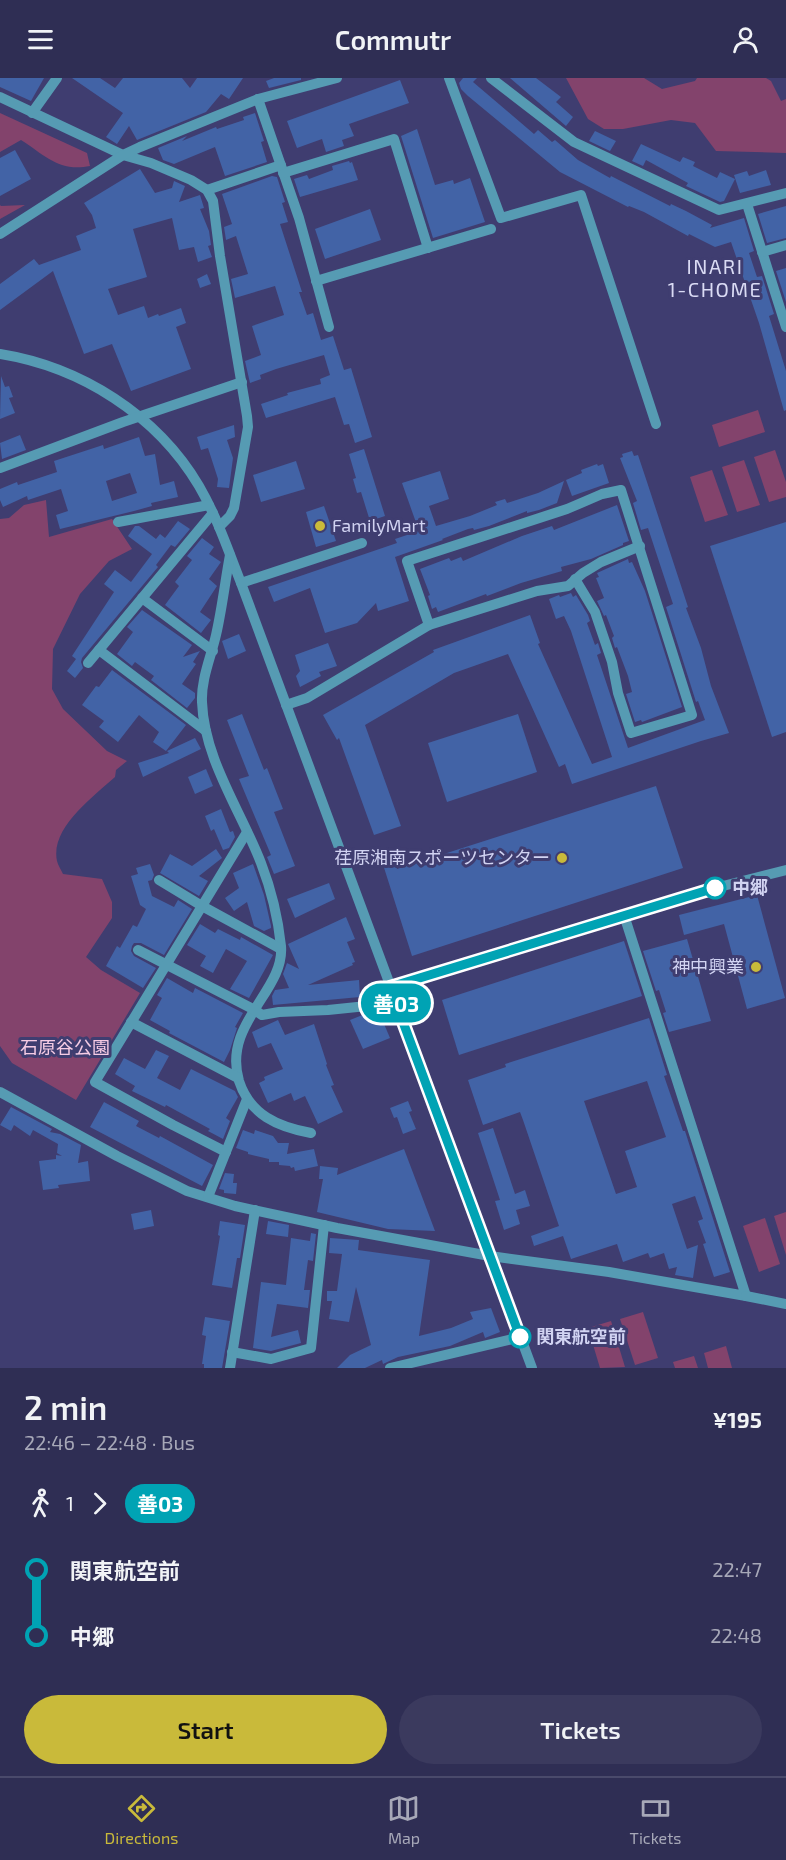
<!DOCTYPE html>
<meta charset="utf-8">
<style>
body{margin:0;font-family:"Exo 2","Noto Sans JP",sans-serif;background:#3b3a5e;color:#f1f3f6;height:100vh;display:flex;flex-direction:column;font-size:22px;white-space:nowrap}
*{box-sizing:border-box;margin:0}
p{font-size:20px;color:#a7a8b8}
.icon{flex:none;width:33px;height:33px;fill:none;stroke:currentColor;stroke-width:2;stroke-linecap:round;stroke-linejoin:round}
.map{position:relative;height:1290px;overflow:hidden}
.sheet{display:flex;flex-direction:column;background:#2f2e54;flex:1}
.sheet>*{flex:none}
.badge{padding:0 12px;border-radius:20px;font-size:21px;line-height:39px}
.map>.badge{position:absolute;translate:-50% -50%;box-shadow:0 0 0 3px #fff}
.legs{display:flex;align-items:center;gap:9px;height:66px;padding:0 24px;font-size:20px}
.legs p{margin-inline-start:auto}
.head{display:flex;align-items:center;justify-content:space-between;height:102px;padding:0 24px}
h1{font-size:33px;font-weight:600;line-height:45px}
.button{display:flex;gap:12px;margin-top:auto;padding:12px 24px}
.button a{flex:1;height:69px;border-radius:36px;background:#c9ba3a;color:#111;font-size:24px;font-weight:600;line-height:69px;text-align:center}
.button a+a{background:#3b3a5e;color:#f1f3f6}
ul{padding:0 24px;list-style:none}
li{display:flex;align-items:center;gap:21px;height:66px;font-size:22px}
li i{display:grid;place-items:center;width:9px;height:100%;margin:0 8px;background:currentColor}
li i::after{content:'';width:15px;height:15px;margin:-8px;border:4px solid;border-radius:50%;background:#2f2e54}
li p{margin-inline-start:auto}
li:first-child i{background:linear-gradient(#0000 50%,currentColor 0)}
li:last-child i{background:linear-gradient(currentColor 50%,#0000 0)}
header{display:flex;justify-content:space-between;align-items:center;height:78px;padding:0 24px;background:#2f2e54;font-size:27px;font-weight:600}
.menu{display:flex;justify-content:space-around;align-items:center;height:84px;border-top:2px solid #4a4a6b;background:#2f2e54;font-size:16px;color:#a7a8b8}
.menu a{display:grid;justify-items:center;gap:3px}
.menu .on{color:#c9ba3a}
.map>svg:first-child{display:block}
</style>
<header><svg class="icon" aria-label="menu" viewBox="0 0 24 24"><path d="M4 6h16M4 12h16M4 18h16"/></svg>Commutr<svg class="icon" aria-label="person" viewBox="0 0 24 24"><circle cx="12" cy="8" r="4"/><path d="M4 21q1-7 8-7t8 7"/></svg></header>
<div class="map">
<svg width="786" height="1290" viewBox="0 0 786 1290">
<rect width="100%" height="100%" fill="#3f3d70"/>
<!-- green -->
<g fill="#83436c">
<polygon points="566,0 644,0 662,11 695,3 697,0 766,0 771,3 781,23 786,21 786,75 716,73 695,45 671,42 623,51 604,51 588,41"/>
<path d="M0,35L87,75L90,88C59,94 46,78 21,62L0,74Z"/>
<polygon points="0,127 1,128 25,127 0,141"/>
<polygon points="758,332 765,354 719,369 712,347"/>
<polygon points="775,372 786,404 786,419 769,424 754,379"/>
<polygon points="744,382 760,427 737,434 722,389"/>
<polygon points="712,392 728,437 705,444 690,399"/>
<path d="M46,422L49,459L112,441L132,471L109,483L80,516L53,571L52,611L63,631L107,673L127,683L116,692L115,699C93,719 50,750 57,783C58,787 61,792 63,796L102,801L112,824V840L86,879L101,892L140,915L76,1022L12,985L0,968V441L9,440L24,427Z"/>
<polygon points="786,1134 786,1177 774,1138"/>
<polygon points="765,1140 780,1186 759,1194 743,1148"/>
<polygon points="643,1234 658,1280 635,1287 620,1241"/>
<polygon points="611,1243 625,1289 600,1290 588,1250"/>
<polygon points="726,1268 732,1290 708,1290 704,1275"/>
<polygon points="694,1278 698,1290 675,1290 673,1284"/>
</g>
<!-- building -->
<g fill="#4263a6" fill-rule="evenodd">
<polygon points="0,0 44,0 31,23 0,9"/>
<polygon points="72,0 100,0 115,10 123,0 182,0 190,10 197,0 243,0 229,21 221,16 206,34 137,62 129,48 117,66 106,59 123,35"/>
<polygon points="274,0 301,0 301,2 269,10 266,3"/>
<polygon points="463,0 477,0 473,4 534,56 538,52 552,64 555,62 578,82 610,100 611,98 670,128 671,126 686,133 712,147 710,150 744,140 754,173 749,175 757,199 762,198 774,236 769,238 786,293 786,332 784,333 759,245 731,164 715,169 689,156 688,158 644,134 629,128 628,129 560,94 468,18 461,11 459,5"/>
<polygon points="510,0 536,0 561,19 556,24 573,39 566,48"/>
<polygon points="400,2 409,25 349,46 354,58 342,62 344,68 326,74 322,61 297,70 287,43"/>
<polygon points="255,35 264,63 261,64 267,84 225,98 215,69 174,86 163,82 158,70 187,58 182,63 216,49 217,51 244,42 243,39"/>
<polygon points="417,51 435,107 453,102 454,106 470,100 485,144 433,160 401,58"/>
<polygon points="595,53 616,63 610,73 589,63"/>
<polygon points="641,66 680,84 683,79 695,84 693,88 717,100 720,94 735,101 724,123 720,124 686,108 688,105 646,82 643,88 632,83"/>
<polygon points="15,72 31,101 0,118 0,80"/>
<polygon points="349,83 350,85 352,84 358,102 300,119 294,101 307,97 309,101 333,92 332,88"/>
<polygon points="140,91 155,115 172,110 174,103 185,108 179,124 200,117 204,130 200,131 209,153 211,167 208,168 212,179 198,184 194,169 179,172 172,140 133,151 147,199 108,211 117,234 118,237 144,228 148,240 158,236 159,238 181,230 186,245 176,249 191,291 131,313 112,266 84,276 53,193 0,232 0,206 34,181 39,187 81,172 76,158 96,150 92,137 84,125"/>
<polygon points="766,92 771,107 740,115 734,97 747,93 749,98"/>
<polygon points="272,98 277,99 285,124 282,125 288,144 280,146 302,214 299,214 307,237 313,235 321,262 333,258 344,292 351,290 372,359 355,365 349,346 344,347 335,319 266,340 261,326 288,317 287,315 321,306 320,301 330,297 324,277 276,291 260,297 261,301 250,305 245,283 261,277 252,248 284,237 275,208 235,220 231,201 248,196 236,158 226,162 224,149 232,146 222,116"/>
<polygon points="786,128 786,160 767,165 758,136"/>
<polygon points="370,131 381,162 325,181 315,151"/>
<polygon points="786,190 786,224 776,193"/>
<polygon points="207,196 211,206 200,210 197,201"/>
<polygon points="1,298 5,309 9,308 13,319 9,320 15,335 0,341"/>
<polygon points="234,347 235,359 227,362 233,380 229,410 217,409 218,401 208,370 201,372 197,359"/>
<polygon points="20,357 26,372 2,381 0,365"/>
<path d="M139,359L145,378L155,376L160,407L174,403L178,419L151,425L152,428L134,433L60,451L56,437L68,433L61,411L28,422L27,418L3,429L0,422V411L17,404L18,407L57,394L54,383L103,367L104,371ZM130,395L137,415L112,423L106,403Z"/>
<polygon points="364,371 385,438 370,443 361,414 357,415 353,401 356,400 349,376"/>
<polygon points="632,373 634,378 638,377 647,404 688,529 686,530 701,570 711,608 729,655 701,663 572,706 565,686 559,689 508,576 454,595 365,647 401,748 374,757 339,660 337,662 323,637 434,574 433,572 530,537 540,565 538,566 592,686 612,679 571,553 564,538 556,541 549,521 559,517 560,519 571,515 573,519 576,517 588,537 590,543 587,545 595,567 598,565 601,575 597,577 628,670 705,642 698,623 696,624 666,529 673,526 648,450 641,452 633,425 637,423 620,380 623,379 622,376"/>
<polygon points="296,383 305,411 261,424 253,397"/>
<polygon points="597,386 598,388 603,386 609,405 572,418 566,402 582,395 581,392"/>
<polygon points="440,393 449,421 429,428 436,448 470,438 497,427 495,424 505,421 507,425 538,415 564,403 557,425 539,432 527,435 527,433 489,448 474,452 473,450 468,451 442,461 443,462 395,479 409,523 378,533 376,525 357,545 325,555 310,510 274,524 268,509 397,465 395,461 419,453 402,405"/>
<polygon points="617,427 629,463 623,465 623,467 591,481 561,489 562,493 521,505 487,518 486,516 438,534 436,529 432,531 428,518 430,517 420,491 449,480 451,483 461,479 463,483 522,458 552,448 554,452"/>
<polygon points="324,428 336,463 316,469 306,434"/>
<polygon points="178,443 190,451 175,469 171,467 156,487 158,489 82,580 81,584 83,590 75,600 67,593 76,581 72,578 114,514 104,506 115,492 131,504 152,476 128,458 135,448 139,448 156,461 160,456 165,460"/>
<polygon points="786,444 786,654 772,659 710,468"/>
<polygon points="202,460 214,469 209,476 221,484 209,501 217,508 200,534 211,542 201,555 165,527 179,508 175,504 192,482 187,478"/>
<polygon points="628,481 629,485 632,484 645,513 682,629 642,644 641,642 635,644 626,616 632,614 628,598 617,569 615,570 612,560 614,558 606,537 604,538 597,523 604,520 596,500 599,499 597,495"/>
<polygon points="142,532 192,567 183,579 200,573 193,584 196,586 182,606 195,615 195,620 187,630 151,602 154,598 135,584 132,588 117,576 133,554 127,549"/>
<polygon points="239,556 246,573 228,581 222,563"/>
<polygon points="328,565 337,588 319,594 321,598 300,609 296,598 300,593 295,577"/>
<polygon points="112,592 186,647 166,673 153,664 159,654 139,637 118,664 99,649 104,643 82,627 96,608 99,609"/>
<polygon points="242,636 264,692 267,690 283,731 274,734 295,788 274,796 267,779 271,777 239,701 249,698 227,642"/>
<polygon points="518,636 537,694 447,724 428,665"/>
<polygon points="195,660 201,671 143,699 138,685 169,675 167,673"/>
<polygon points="206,691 213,708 195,716 188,699"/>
<polygon points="656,708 683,790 412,878 380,777 391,773 397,791"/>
<polygon points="221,731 230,754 233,753 235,759 229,770 223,772 214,751 211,753 205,738"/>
<polygon points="216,771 222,780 199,798 208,803 199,818 160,795 170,776 192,788"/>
<polygon points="150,786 154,797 152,802 148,803 152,818 174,829 178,822 192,831 164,877 141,865 134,865 132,868 131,873 134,878 156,890 143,910 106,888 117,868 120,870 133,847 137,849 146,831 140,827 131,798 138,796 136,790"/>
<polygon points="253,786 264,817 271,848 271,850 264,853 254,848 247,824 234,833 225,820 239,810 233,795"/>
<polygon points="329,805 335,821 295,840 287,821"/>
<polygon points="757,817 785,920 747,931 724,846 684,857 679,837"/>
<polygon points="346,839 355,861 347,864 355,884 352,885 353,887 308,907 359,902 360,919 273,927 272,918 275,912 289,910 283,896 287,885 299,891 288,866"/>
<polygon points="200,846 215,855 218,851 240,862 241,859 273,877 249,920 230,911 247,883 226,871 213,895 200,888 206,878 187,867"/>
<polygon points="687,861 711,943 669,954 663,935 666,934 659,912 656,913 643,873"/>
<polygon points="624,863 642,918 459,977 442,922"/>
<polygon points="167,900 193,915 195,910 243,935 235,949 237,950 230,972 224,984 169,955 170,953 150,942 162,920 157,917"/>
<polygon points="379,934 390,960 363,971 350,942 365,936"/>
<path d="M649,940L667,997L664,998L683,1053H685L730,1194L714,1199L703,1166L706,1165L698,1143L703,1141L695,1118L672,1126L687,1171L698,1167L693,1200L675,1197L677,1189L669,1191L664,1175L650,1180L648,1175L623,1184L617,1166L571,1181L563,1158L534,1168L531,1158L559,1148L523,1042L520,1034L483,1047L468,1002L506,989L505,986ZM647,1003L666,1059L625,1073L637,1109L616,1116L584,1023Z"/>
<polygon points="278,942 285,957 314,946 327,986 326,987 334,1007 331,1008 343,1034 318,1046 305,1018 294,1023 291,1015 268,1025 259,1005 265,1002 264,999 283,991 271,965 258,970 252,954"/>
<polygon points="156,972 169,978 157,1000 180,1012 191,991 235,1013 238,1019 226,1040 230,1043 223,1061 208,1053 210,1051 166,1027 165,1029 132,1013 135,1008 115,996 124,980 145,991"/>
<polygon points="408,1023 412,1033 409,1034 416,1051 403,1056 397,1039 394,1040 390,1030"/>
<polygon points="104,1024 139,1043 136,1048 159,1060 160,1058 213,1087 202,1108 90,1049"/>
<polygon points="11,1029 52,1051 50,1054 60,1056 81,1067 78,1085 88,1083 90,1103 58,1107 59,1110 43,1112 39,1083 56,1081 56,1077 62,1078 57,1075 58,1066 33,1052 30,1058 14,1047 11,1053 0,1047"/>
<polygon points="493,1050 515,1116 525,1112 530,1128 516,1132 520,1146 504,1152 495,1123 500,1122 478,1055"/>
<polygon points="243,1052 254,1056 255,1052 273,1058 278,1065 289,1065 287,1076 314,1071 318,1088 295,1093 294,1089 291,1090 290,1088 279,1087 279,1084 269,1084 269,1081 248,1076 248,1074 236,1070"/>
<polygon points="404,1071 435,1153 388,1151 317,1134 323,1101 319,1101 320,1088 338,1090 337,1097"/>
<polygon points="225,1095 234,1096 233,1105 237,1105 236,1116 224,1115 224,1112 219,1111"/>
<polygon points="151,1132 154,1148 134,1152 131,1136"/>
<polygon points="220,1143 245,1147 240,1180 237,1180 232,1210 212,1207 220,1158 218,1157"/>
<polygon points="268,1143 289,1147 288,1159 266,1156"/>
<polygon points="311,1155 316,1156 313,1183 308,1182 304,1212 310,1212 308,1230 277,1226 271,1259 298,1252 301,1265 271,1273 253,1270 261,1204 286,1207 291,1160 310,1163"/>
<polygon points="330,1160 359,1162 358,1172 430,1182 419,1258 451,1250 473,1241 470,1234 491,1230 500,1254 485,1260 483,1254 450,1268 398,1279 383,1286 382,1282 365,1290 337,1290 350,1277 371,1267 356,1209 349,1244 329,1241 332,1223 327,1223 327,1213 337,1213 342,1176 329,1175"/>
<polygon points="205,1239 230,1243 222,1290 204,1290 204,1286 202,1286 206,1258 202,1257"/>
</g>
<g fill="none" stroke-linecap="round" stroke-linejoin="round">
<!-- minor -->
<g stroke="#569bb3" stroke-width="10">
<polyline points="449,0 501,140 581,117 656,346"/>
<polyline points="491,0 574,64 719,132 786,115"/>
<polyline points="0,19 123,77 151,85 191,102 207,112 213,123 220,178 247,338 248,349 234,430 230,438 219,449"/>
<polyline points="258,21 299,140 329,249"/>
<polyline points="32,35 57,0"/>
<polyline points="283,95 394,61 428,170"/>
<polyline points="207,112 281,87"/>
<polyline points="747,126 786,249"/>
<polyline points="0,156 123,77 140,69 258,21 337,0"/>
<polyline points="762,174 786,167"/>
<polyline points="316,203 491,151"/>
<path d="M0,276C81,289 157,337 199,408C217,439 228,472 241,505L532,1290"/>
<polyline points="0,390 123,344 242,304"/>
<polyline points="118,444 209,427"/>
<path d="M230,477C225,504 222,531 216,557C211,579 201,601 202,624C204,681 241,733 261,785C271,811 278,840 281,868C285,913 222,945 239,1003C250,1037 278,1049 311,1055"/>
<polyline points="241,505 362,465"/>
<polyline points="142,520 213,573"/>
<polyline points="429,547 407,483 567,431 602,416 621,412 692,637 631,655 618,615 612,584 595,534 575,501"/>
<polyline points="99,572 206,653"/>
<polyline points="88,585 213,435"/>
<polyline points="286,627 307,620 429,547 537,513 568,508 583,495 601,484 640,468"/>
<polyline points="159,802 202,828 281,871"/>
<polyline points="138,872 253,931 262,937 279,934 328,932 396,925"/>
<polyline points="390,909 715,810 786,792"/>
<polyline points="131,944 238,1000"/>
<polyline points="0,1014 117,1078 187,1113 235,1128 337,1150 490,1178 609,1194 746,1218 624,837"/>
<polyline points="226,1074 173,1047 95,1004 247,754"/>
<polyline points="208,1119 247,1021"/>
<polyline points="746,1218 786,1226"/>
<polyline points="232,1274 271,1281 311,1270 324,1147"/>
<polyline points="230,1290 255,1132"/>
<polyline points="390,1290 521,1259"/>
</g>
</g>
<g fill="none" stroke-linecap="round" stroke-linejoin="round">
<!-- line-1 casing -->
<g stroke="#fff" stroke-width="14">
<polyline id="line-1" points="520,1259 390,909 715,810"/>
</g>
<!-- line-1 -->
<use href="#line-1" stroke="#00a3b4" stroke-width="9"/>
</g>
<!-- markers -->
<g fill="#c9ba3a" stroke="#3f3d70" stroke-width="2">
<circle cx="320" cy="448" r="6"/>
<circle cx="562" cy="780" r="6"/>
<circle cx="756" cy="889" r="6"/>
</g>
<g fill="#fff" stroke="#00a3b4" stroke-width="3">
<circle cx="715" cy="810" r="10"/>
<circle cx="520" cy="1259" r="10"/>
</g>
<g text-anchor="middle" stroke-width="6" stroke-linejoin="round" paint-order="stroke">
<!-- poi labels -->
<g font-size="18" fill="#d1d3f2" stroke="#3f3d70" text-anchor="end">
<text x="332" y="454" text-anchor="start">FamilyMart</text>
<text x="550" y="786">荏原湘南スポーツセンター</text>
<text x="744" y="895">神中興業</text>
</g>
<!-- stop labels -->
<g font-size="18" font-weight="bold" fill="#d1d3f2" stroke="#3f3d70" text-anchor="start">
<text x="732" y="816">中郷</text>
<text x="536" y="1265">関東航空前</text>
</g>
<!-- park labels -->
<g font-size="18" fill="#f6cbe4" stroke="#3f3d70">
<text x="65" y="976">石原谷公園</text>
</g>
<!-- neighbourhood labels -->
<g font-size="20" letter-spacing="1.5" fill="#dadbf4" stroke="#3f3d70">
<text x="715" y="196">INARI<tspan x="715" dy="23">1-CHOME</tspan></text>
</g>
</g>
</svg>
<b class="badge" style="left:396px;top:925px;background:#00a3b4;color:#fff">善03</b>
</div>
<section class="sheet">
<div class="head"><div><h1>2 min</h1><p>22:46 – 22:48 · Bus</p></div><b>¥195</b></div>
<div class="legs"><svg class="icon" aria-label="walk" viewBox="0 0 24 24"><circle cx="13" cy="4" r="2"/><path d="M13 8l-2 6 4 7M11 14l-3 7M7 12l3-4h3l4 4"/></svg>1<svg class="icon" aria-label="forward" viewBox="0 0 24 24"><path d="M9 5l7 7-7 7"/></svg><b class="badge" style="background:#00a3b4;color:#fff">善03</b></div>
<ul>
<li><i style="color:#00a3b4"></i><b>関東航空前</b><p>22:47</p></li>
<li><i style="color:#00a3b4"></i><b>中郷</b><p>22:48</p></li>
</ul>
<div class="button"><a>Start</a><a>Tickets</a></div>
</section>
<nav class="menu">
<a class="on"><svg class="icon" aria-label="directions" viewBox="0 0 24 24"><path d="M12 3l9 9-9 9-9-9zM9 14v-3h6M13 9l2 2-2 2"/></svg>Directions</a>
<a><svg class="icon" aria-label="map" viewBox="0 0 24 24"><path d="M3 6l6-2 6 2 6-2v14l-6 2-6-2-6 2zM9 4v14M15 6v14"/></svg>Map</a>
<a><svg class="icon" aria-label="tickets" viewBox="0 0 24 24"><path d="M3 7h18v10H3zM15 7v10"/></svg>Tickets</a>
</nav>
